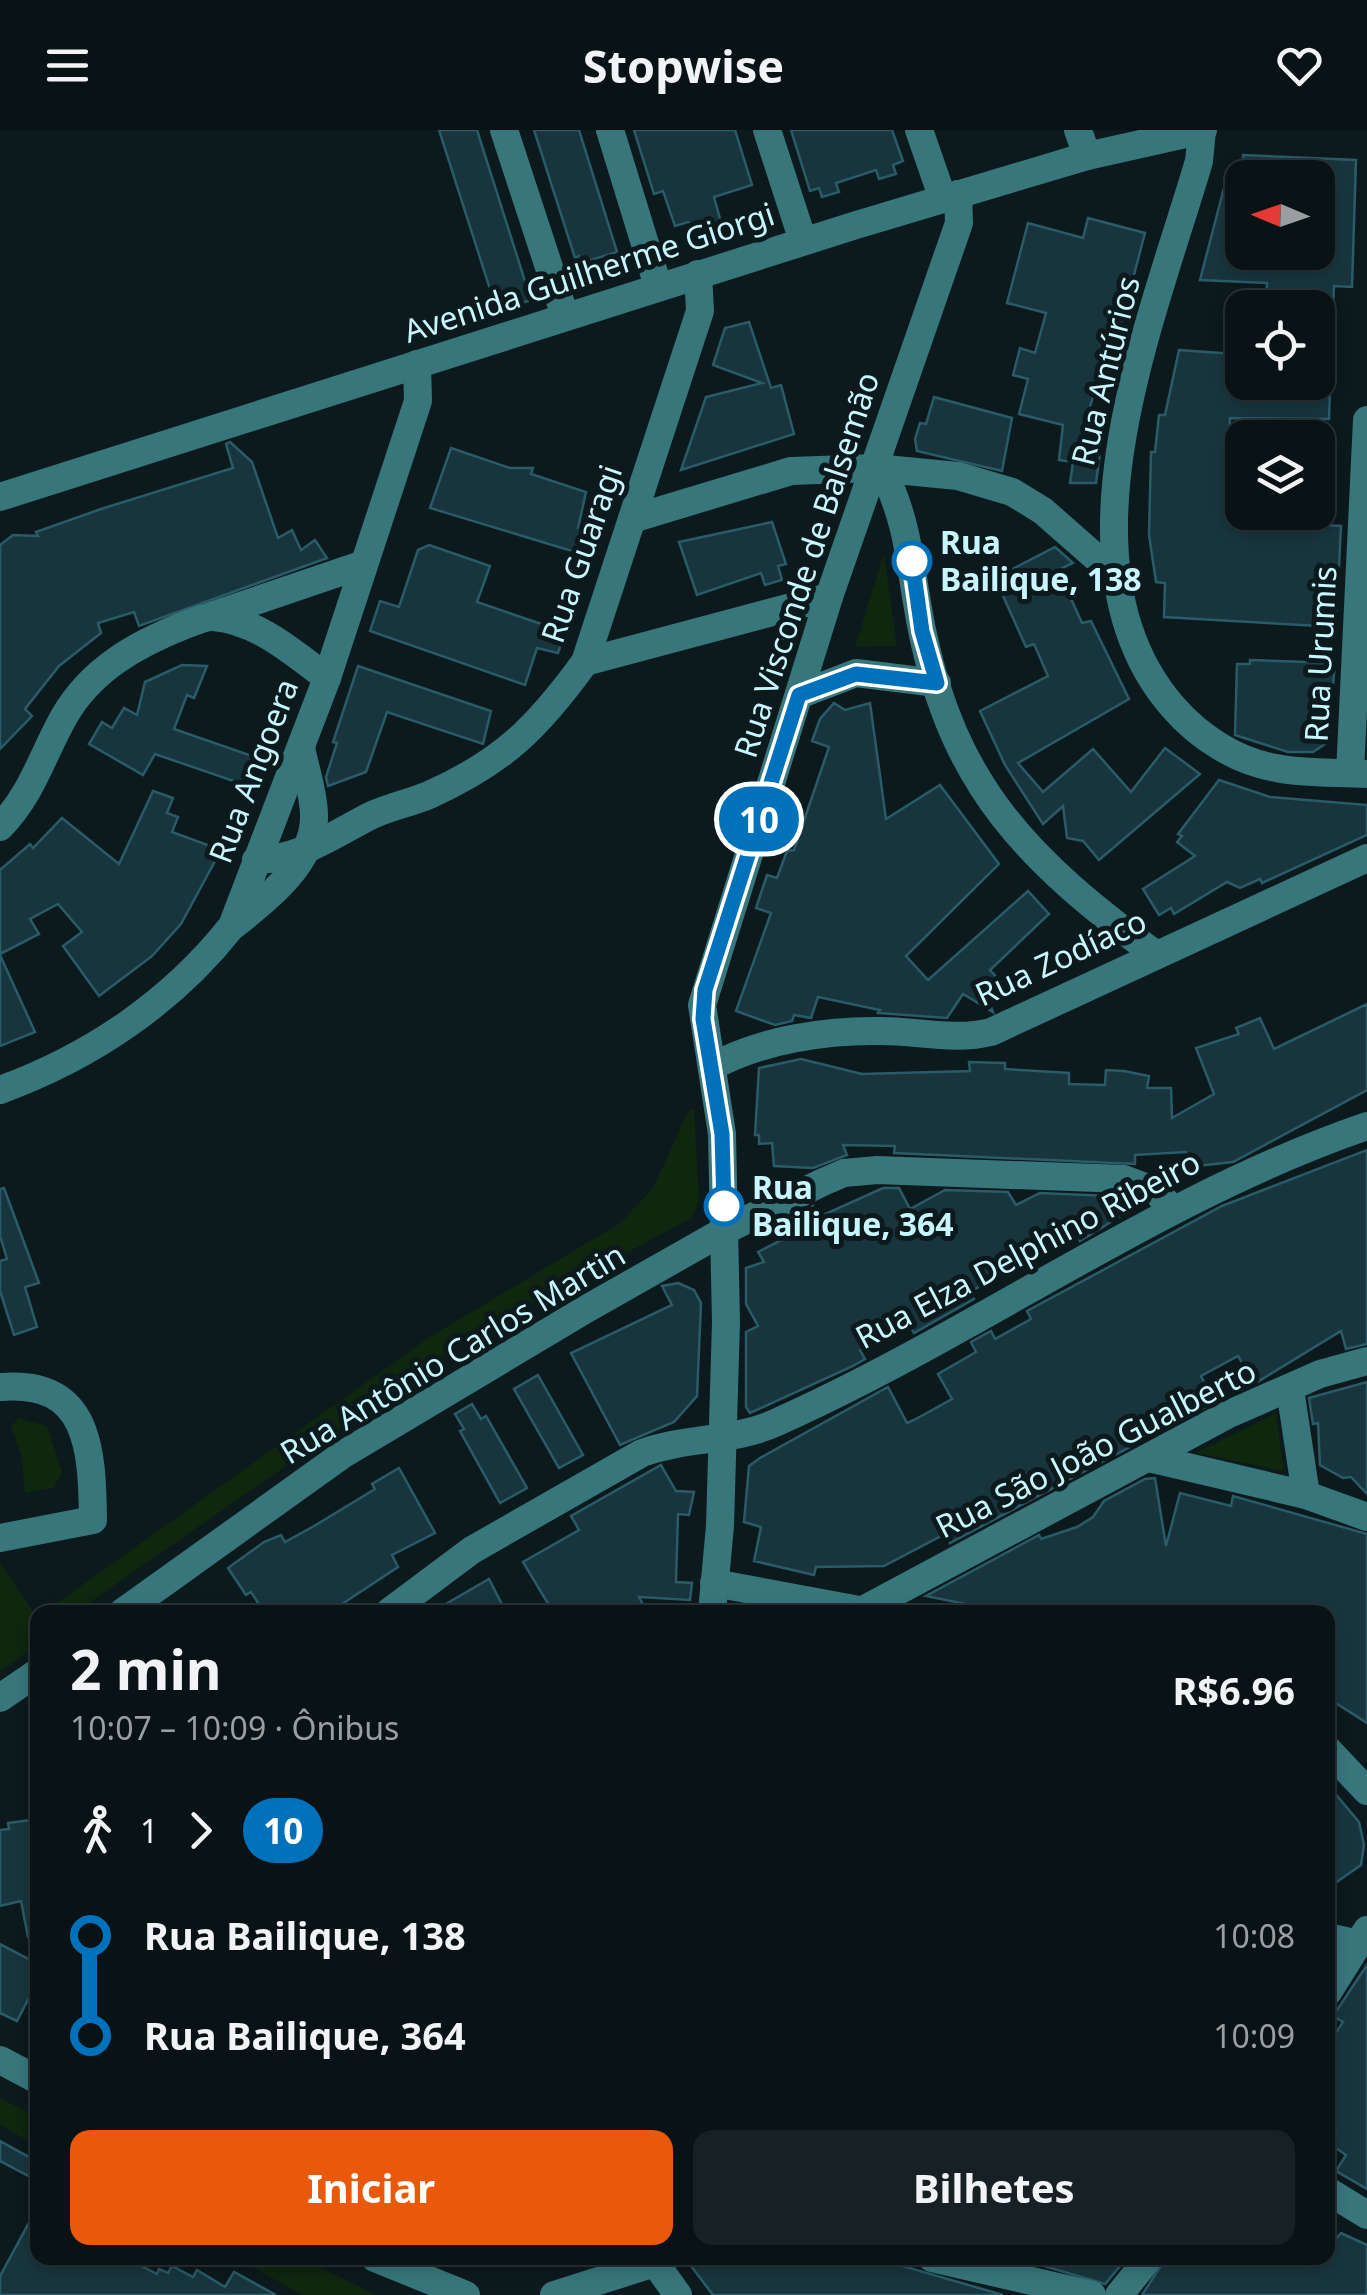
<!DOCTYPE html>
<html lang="pt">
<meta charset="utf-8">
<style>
body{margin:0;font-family:"Noto Sans",sans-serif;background:#172023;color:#f1f3f6;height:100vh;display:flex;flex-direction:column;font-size:38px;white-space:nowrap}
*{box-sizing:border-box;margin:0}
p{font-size:32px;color:#999ea1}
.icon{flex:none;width:55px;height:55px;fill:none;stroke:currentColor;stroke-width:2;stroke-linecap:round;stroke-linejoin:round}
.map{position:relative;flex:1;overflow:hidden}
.drawer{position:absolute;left:30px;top:1475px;width:1305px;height:660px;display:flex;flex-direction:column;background:#091316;border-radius:20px;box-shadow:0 5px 15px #0003,0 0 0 2px #293235}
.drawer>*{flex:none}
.badge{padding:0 20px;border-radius:32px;font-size:35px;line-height:65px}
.needle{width:65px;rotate:272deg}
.fabs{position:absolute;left:1225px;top:30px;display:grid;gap:20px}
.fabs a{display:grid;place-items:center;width:110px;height:110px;border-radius:20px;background:#091316;box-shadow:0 5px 15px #0003,0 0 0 2px #293235;font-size:50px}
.map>.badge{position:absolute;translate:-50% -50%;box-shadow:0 0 0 5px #fff}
.legs{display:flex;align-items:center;gap:15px;height:110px;padding:0 40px;font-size:32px}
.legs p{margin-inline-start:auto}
.head{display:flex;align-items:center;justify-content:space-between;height:170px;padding:0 40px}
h1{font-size:55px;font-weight:700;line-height:75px}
.button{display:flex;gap:20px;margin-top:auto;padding:20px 40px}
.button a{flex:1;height:115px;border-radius:20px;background:#ea580c;color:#fff;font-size:40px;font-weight:700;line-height:115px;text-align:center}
.button a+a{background:#172023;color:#f1f3f6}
ul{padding:0 40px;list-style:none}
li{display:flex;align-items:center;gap:35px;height:100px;font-size:38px}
li i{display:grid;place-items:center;width:15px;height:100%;margin:0 12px;background:currentColor}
li i::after{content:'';width:25px;height:25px;margin:-12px;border:8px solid;border-radius:50%;background:#091316}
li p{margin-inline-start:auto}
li:first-child i{background:linear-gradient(#0000 50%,currentColor 0)}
li:last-child i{background:linear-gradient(currentColor 50%,#0000 0)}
header{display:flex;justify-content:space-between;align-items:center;height:130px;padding:0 40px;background:#091316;font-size:45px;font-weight:700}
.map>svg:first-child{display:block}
</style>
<header><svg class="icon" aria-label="menu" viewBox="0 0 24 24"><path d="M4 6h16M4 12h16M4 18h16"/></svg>Stopwise<svg class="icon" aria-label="heart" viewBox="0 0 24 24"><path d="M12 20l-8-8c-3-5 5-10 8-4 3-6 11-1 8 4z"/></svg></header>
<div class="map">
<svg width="1367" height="2165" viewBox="0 0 1367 2165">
<rect width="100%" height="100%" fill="#0c191d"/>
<!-- green -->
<g fill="#0f260f">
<polygon points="884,423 897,516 855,517 881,432"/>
<polygon points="694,978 699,1069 692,1088 483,1199 76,1482 44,1482 431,1206 620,1093 653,1058 688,981"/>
<polygon points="1276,1283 1284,1341 1195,1323"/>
<polygon points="19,1288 47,1296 62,1342 54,1358 25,1363 21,1325 11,1296"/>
<polygon points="0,1433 37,1487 38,1514 0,1542"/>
<polygon points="0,1968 37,1987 37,2016 0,1995"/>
<polygon points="237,2128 302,2128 376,2165 302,2165"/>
</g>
<!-- building -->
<g fill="#18353d" stroke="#2a5b69" stroke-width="2.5">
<polygon points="439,0 477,0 531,170 497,181"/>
<polygon points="534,0 579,0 617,122 581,133 579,126 575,128"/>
<polygon points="634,0 735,0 752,55 714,67 722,96 705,101 688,92 675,96 663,61 654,64"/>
<polygon points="791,0 892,0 903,31 893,35 896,44 879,49 876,40 836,53 839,62 822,67 819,58 810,61"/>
<polygon points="1243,25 1356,30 1352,157 1334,156 1333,178 1278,178 1278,173 1266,172 1267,153 1200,150 1225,54 1242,50 1242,122 1318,122 1318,48 1242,48"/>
<polygon points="1088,88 1145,103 1119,202 1111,200 1083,303 1102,308 1096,353 1070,353 1073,332 1059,330 1063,295 1019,284 1028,249 1013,245 1020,218 1035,223 1046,183 1007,173 1028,93 1083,108"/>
<polygon points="749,192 771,258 781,255 794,304 681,340 706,267 762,253 713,235 725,198"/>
<polygon points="1179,220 1234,224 1237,250 1261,252 1261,259 1330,261 1329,289 1230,288 1229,323 1234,323 1233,366 1242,366 1242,382 1324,382 1323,395 1341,396 1336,497 1164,487 1165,453 1156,452 1149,405 1151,322 1155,322 1159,285 1165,285"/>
<polygon points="934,267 1012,288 1002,341 917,321 915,309 920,293 926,294"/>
<polygon points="230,312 252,332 278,408 292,400 301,420 315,410 327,428 139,496 134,482 98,493 101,503 59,536 25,579 32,586 0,619 0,415 13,405 38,406 36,402 101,379 233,338 226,314"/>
<polygon points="451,318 510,338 533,338 531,344 586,362 578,398 583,400 575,422 430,378"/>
<polygon points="772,392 786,434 778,436 782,450 765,455 761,443 697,465 679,412"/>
<polygon points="429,415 490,436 477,472 565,502 558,523 537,518 525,555 370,501 380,471 399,477 418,420"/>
<polygon points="1055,417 1073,433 1058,440 1082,493 1091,491 1129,569 1018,633 1043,662 1093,619 1131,662 1165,618 1200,644 1099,730 1083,711 1067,708 1063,676 1043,694 1005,635 980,581 1048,546 1034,514 1026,517 995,448"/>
<polygon points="1250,530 1335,533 1328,612 1313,622 1288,622 1235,605 1237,534 1250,534"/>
<polygon points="182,535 207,536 194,568 187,565 174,599 252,626 242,654 155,624 143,645 89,614 102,592 112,598 124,578 137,585 145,552"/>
<polygon points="358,536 491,581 483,614 387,582 366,642 328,656 326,647 337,613 333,612"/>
<polygon points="834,573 845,580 870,573 886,689 940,655 999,734 906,826 928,850 1028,761 1049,784 990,840 1010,862 988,869 993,882 963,864 947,888 878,883 880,880 818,867 811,888 794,885 792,891 775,895 736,881 771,783 756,778 767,745 777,748 787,721 794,720 829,617 812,611 820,589"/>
<polygon points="1219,650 1270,667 1367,675 1367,705 1262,753 1260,749 1240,758 1227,752 1174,784 1171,778 1159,785 1143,759 1195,726 1177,712 1182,706 1178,704"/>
<polygon points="153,661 173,668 167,683 178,687 172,702 221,720 181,794 152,826 99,866 63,816 82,802 58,774 30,789 39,804 0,824 0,740 30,714 33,718 62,688 119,734"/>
<polygon points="0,825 35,902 0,916"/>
<polygon points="1367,874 1367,960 1233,1032 1187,1037 1186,1022 1135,1025 1135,1034 894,1023 895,1016 843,1015 847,1025 813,1038 774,1036 772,1013 759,1014 759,1005 755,1005 759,938 801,929 862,944 970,941 969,932 1005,933 1005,939 1069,943 1069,954 1105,955 1106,940 1124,941 1149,946 1147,958 1171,958 1172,988 1214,964 1196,918 1239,904 1236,898 1260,888 1274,919"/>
<polygon points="1367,1020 1367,1214 1346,1219 1341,1201 1254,1254 1238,1226 1201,1246 1215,1272 1192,1284 1189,1279 1140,1304 1143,1310 950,1413 945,1404 884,1436 816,1437 814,1445 754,1431 761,1397 744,1392 749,1336 760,1328 888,1257 907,1293 914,1290 952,1269 938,1244 976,1222 971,1212 991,1201 995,1209 1031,1189 1027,1181 1222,1076"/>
<polygon points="4,1058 39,1153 25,1157 37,1197 14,1205 0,1161 0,1131 7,1129 0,1106 0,1059"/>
<polygon points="883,1058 899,1058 910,1079 945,1060 1008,1062 1016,1075 1040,1063 1109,1066 1119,1087 1080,1111 1077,1105 1029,1128 970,1162 974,1169 914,1203 909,1194 860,1220 865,1229 853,1236 750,1283 746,1277 746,1202 758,1196 746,1174 746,1138 764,1132 758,1122 797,1102 790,1089 813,1076 819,1087"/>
<polygon points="678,1153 694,1160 701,1173 697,1266 674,1292 620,1315 571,1223 672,1175 662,1156"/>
<polygon points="538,1245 583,1325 559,1338 514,1259"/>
<polygon points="1367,1252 1367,1364 1351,1347 1343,1348 1320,1335 1318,1293 1313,1294 1309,1268"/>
<polygon points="472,1274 481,1289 486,1286 527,1358 500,1373 460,1301 464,1299 455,1284"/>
<polygon points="661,1335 676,1361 694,1362 689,1385 678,1384 676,1452 692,1453 690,1470 639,1467 647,1482 553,1482 523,1432 579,1400 571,1386"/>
<polygon points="399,1338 435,1403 392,1425 398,1437 339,1476 343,1482 264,1482 251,1462 246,1465 228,1438 264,1412 281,1405 285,1412 314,1396 375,1359 372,1354"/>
<polygon points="1155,1348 1166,1416 1180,1363 1231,1376 1233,1366 1367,1404 1367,1593 1328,1568 1328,1482 1005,1482 926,1466 1039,1405 1041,1409 1077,1397 1093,1387 1104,1371 1145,1349"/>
<polygon points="489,1449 506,1482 432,1482 475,1457"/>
<polygon points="1328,1655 1359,1692 1364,1715 1361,1735 1328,1758"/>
<polygon points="38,1689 38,1806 28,1807 21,1771 0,1776 0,1700 9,1699 8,1693"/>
<polygon points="0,1814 38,1834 38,1850 17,1891 0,1883"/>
<polygon points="1367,1835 1367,2059 1336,2041 1346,2025 1330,2014 1336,2005 1328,2000 1328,1926 1333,1918 1328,1915 1343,1892 1333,1886"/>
<polygon points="0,2011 38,2032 38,2051 0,2031"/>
<polygon points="38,2076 38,2128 126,2128 157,2144 159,2139 168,2143 172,2136 193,2147 197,2140 225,2157 234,2142 276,2165 0,2165 0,2146"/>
<polygon points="1341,2103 1367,2115 1367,2165 1142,2165 1166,2128 1328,2128 1328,2118"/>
<polygon points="685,2128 875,2128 1003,2165 713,2165"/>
<polygon points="1017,2128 1127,2128 1105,2154"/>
</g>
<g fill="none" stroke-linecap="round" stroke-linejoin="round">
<!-- minor -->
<g stroke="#37767b" stroke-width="28">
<polyline points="504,0 565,186"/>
<polyline points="610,0 658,156"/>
<polyline points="767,0 803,111"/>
<polyline points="919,0 943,69"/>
<polyline points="1078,0 1087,26"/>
<path d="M1202,0L1199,31C1153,189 1048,434 1173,577C1199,607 1236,631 1276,638C1305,644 1337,642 1367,644"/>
<path d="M882,338C911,399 909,436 922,500C954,658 1030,732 1155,824"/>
<polyline points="0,367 853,96 1087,26 1203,0"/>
<polyline points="632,389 791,341 875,338 958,346 1012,362 1043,381 1117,446"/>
<polyline points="211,486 364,434"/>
<polyline points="585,532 829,467"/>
<polyline points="799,565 856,543 937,553"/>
<polyline points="1350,643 1367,290"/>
<path d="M0,697C33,663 42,625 65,585C92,539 137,514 185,495C194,492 205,486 214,487C258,491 294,523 327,548"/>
<path d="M256,730C299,730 333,705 370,686C389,677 410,673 429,665C503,632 538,597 585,532L700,181L698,144"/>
<path d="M234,795C266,770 315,732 314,686C314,663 305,639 301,617"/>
<path d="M712,937C760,910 826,900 881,901C918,901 955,911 991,902L1367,728"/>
<path d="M0,960C91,927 172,872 232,796L327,548L418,271L417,234"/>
<path d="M0,1257C90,1249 92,1320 93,1390L0,1408"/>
<polyline points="1290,1259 1306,1365"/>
<polyline points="1149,1328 1306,1365 1367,1387"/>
<polyline points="714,1453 870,1482"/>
<polyline points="861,1481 1229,1284 1320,1244 1367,1231"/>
<polyline points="123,1482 342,1325 588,1178 724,1101 823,1052 844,1043 877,1040 1124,1049 1156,1061 1173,1080"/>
<path d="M389,1482L472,1420L642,1323C685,1307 733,1312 775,1293C977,1203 1157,1068 1367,996"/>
<polyline points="712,1482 720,1396 726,1192 722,1004 702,875 829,467 959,93 958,64"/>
<polyline points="0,1568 38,1542"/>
<polyline points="1328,1620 1367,1661"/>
<polyline points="1328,1807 1358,1814"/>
<polyline points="1328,1862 1367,1800"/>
<polyline points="0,1930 38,1950"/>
<polyline points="1328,2061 1367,2085"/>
<polyline points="375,2128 466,2165"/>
<polyline points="657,2128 655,2133 678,2165"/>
<polyline points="932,2128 1092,2165"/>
<polyline points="554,2165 655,2133"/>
<polyline points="1119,2165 1149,2128"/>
</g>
</g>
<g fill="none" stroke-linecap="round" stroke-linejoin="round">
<!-- line-1 casing -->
<g stroke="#fff" stroke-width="22">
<polyline id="line-1" points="724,1076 722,1004 703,889 705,860 799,565 856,544 937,553 922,501 912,431"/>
</g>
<!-- line-1 -->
<use href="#line-1" stroke="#0072bc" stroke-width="15"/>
</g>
<!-- markers -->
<g fill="#fff" stroke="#0072bc" stroke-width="5">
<circle cx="912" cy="431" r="18"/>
<circle cx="724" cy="1076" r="18"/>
</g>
<g text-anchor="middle" stroke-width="10" stroke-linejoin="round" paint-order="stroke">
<!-- street labels -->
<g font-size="32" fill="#c8f6fe" stroke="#0c191d">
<text transform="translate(589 143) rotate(-18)" y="11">Avenida Guilherme Giorgi</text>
<text transform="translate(1106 241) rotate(-76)" y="11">Rua Antúrios</text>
<text transform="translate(582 424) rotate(-71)" y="11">Rua Guaragi</text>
<text transform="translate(807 435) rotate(-72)" y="11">Rua Visconde de Balsemão</text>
<text transform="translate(1321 524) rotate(-87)" y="11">Rua Urumis</text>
<text transform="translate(254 641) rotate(-69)" y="11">Rua Angoera</text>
<text transform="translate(1061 828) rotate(-25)" y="11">Rua Zodíaco</text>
<text transform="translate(1028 1120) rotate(-28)" y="11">Rua Elza Delphino Ribeiro</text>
<text transform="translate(453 1224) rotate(-31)" y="11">Rua Antônio Carlos Martin</text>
<text transform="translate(1096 1319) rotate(-27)" y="11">Rua São João Gualberto</text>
</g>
<!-- stop labels -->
<g font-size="32" font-weight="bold" fill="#c8f6fe" stroke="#0c191d" text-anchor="start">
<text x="940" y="424">Rua<tspan x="940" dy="37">Bailique, 138</tspan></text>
<text x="752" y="1069">Rua<tspan x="752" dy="37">Bailique, 364</tspan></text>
</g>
</g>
</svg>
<div class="fabs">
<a><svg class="needle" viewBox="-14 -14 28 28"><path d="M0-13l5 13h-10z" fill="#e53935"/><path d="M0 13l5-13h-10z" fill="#999ea1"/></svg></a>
<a><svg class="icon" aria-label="locate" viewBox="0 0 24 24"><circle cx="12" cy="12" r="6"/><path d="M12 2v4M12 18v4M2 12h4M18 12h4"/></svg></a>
<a><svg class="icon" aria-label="layers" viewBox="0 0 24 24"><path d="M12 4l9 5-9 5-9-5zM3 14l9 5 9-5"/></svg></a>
</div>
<b class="badge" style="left:759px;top:689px;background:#0072bc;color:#fff">10</b>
<section class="drawer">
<div class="head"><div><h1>2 min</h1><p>10:07 – 10:09 · Ônibus</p></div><b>R$6.96</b></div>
<div class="legs"><svg class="icon" aria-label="walk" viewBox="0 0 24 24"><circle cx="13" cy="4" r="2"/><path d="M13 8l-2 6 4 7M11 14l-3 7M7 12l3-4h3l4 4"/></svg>1<svg class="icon" aria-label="forward" viewBox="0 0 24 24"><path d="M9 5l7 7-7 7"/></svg><b class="badge" style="background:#0072bc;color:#fff">10</b></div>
<ul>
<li><i style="color:#0072bc"></i><b>Rua Bailique, 138</b><p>10:08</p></li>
<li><i style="color:#0072bc"></i><b>Rua Bailique, 364</b><p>10:09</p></li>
</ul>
<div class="button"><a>Iniciar</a><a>Bilhetes</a></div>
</section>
</div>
